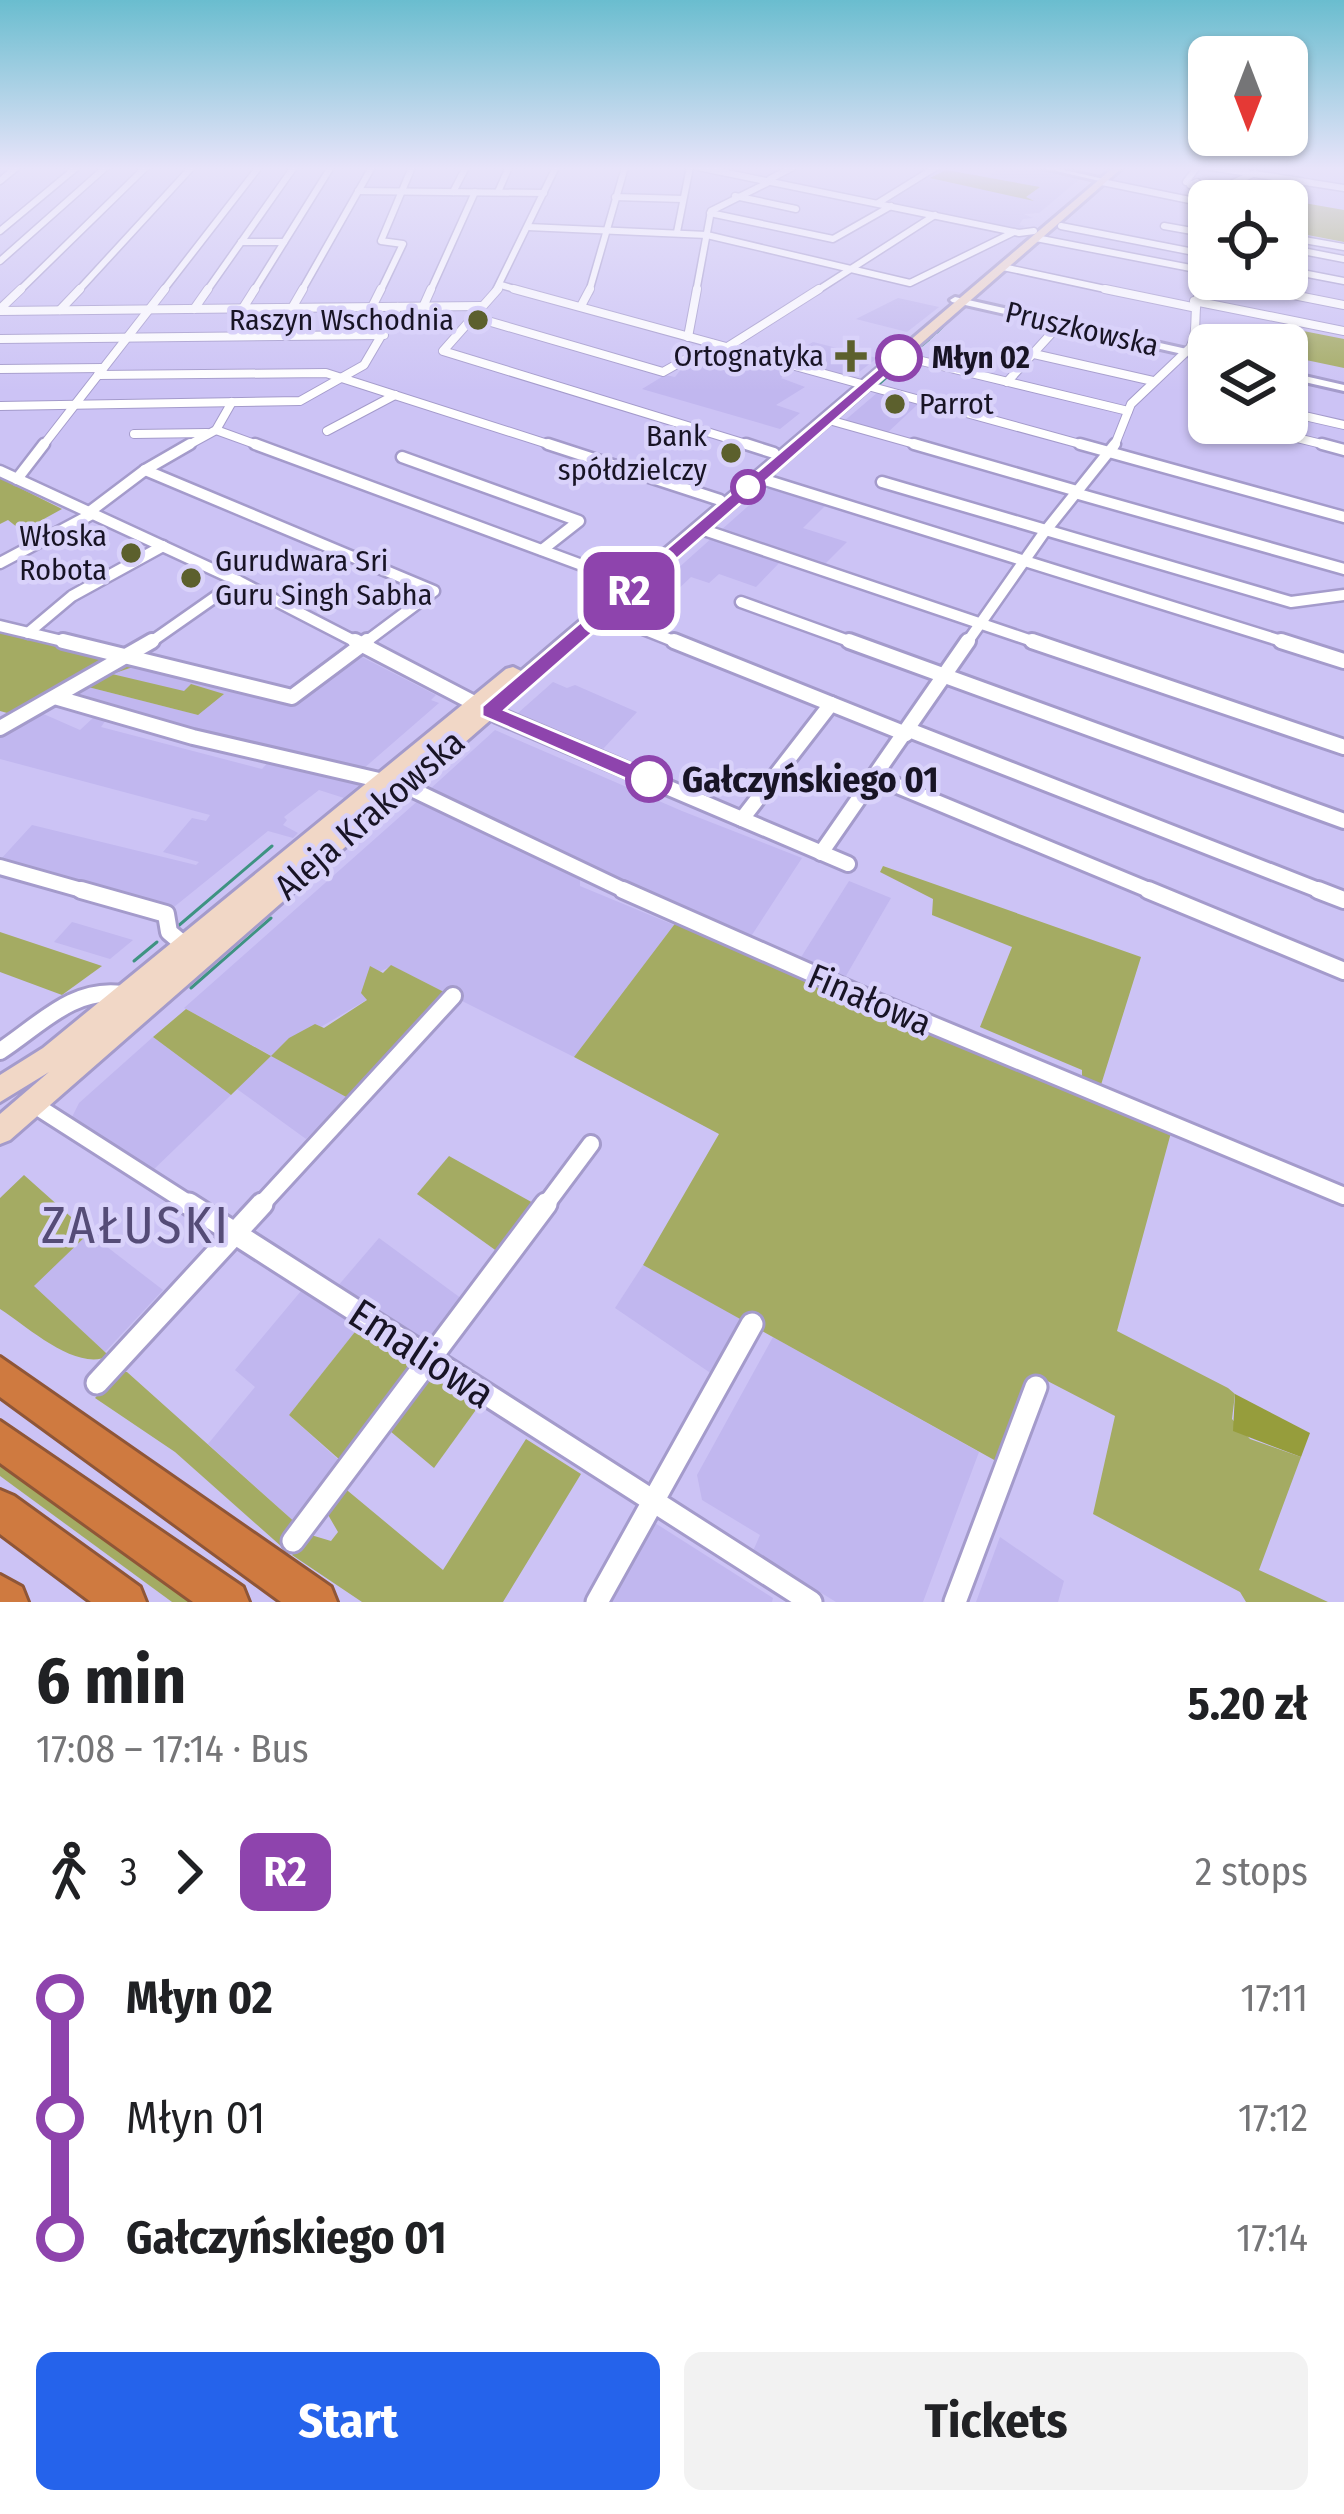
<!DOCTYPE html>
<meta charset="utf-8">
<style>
body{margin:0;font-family:"Fira Sans Condensed",sans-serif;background:#f2f2f2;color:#202124;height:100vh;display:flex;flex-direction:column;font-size:45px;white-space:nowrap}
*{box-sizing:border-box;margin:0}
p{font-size:39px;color:#757577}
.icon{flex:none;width:66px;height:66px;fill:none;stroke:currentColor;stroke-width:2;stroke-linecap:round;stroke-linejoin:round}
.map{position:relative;height:1602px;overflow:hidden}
.drawer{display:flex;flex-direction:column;background:#fff;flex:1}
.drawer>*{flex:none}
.badge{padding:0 24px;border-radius:18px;font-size:42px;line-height:78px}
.needle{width:78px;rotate:180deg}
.controls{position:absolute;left:1188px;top:36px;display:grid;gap:24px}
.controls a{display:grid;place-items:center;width:120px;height:120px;border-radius:18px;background:#fff;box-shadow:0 3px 9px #0004;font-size:60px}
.map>.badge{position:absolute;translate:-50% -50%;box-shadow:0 0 0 6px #fff}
.legs{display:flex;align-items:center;gap:18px;height:132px;padding:0 36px;font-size:39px}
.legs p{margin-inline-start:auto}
.overview{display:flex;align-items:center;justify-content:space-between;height:204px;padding:0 36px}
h1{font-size:66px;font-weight:700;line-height:90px}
.primary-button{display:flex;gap:24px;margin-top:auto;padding:24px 36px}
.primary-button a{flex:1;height:138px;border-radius:18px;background:#2563eb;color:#fff;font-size:48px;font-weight:700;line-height:138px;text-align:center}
.primary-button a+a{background:#f2f2f2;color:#202124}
ul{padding:0 36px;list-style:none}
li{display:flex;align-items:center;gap:42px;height:120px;font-size:45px}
li i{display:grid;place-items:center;width:18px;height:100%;margin:0 15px;background:currentColor}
li i::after{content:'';width:30px;height:30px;margin:-15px;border:9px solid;border-radius:50%;background:#fff}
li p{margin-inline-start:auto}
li:first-child i{background:linear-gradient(#0000 50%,currentColor 0)}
li:last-child i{background:linear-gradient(currentColor 50%,#0000 0)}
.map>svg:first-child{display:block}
</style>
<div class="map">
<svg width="1344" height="1602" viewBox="0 0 1344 1602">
<rect width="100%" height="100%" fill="#ccc3f5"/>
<!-- built -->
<g fill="#c1b7ef">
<polygon points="1002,167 1029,167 1081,178 1039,213 1024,214 1033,218 1023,219 1019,225 1025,226 1020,230 884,202 938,168 987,177"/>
<polygon points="898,298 939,307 907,332 856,319"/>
<polygon points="813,342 877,358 849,380 783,360"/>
<polygon points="714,349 790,371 781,378 805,387 776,405 800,413 780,429 642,389 665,375 675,377 685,364"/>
<polygon points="877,393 918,404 886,434 843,422"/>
<polygon points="772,485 828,503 803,528 847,542 823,566 720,531"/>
<polygon points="713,537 782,560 756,587 719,574 709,583 691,577 674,593 657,587"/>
<polygon points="358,655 436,695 431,700 439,703 363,769 77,700 77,694 88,687 198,715 110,674 139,665 260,693 282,704"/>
<polygon points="553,682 567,688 575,685 637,712 603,749 518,713"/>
<polygon points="39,712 80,730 94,717 106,720 101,727 262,769 271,759 360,784 344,798 319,790 284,817 287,820 283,825 298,833 293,838 268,831 169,911 135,896 0,860 32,825 196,865 199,862 163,852 192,818 206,821 210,815 0,759 0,731"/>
<polygon points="495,730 682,811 802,858 748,941 680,912 429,790"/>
<polygon points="421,798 580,877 580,886 674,925 574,1057 392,966 370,976 362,992 368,999 272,1056 348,1098 306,1139 237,1089 270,1055 184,1008"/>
<polygon points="849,881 891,898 843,981 798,962"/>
<polygon points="72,922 79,924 133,940 110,959 54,942"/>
<polygon points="153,1037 231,1095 152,1171 71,1119 79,1103"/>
<polygon points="89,1233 163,1290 105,1352 33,1286"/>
<polygon points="379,1238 462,1299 434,1333 416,1339 337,1287"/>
<polygon points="643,1265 743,1320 712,1374 615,1308"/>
<polygon points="301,1291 358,1328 289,1415 344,1465 298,1525 208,1444 255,1387 235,1370"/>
<polygon points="773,1337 979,1452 923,1602 836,1602 753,1551 760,1535 702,1500 697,1475"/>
<polygon points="655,1523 773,1598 772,1602 611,1602"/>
<polygon points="1000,1537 1064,1581 1058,1602 976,1602"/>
</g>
<!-- green -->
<g fill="#a4ab63">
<polygon points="946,170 1040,187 1026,197 1034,201 930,178"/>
<polygon points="1271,177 1298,181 1287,200 1344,210 1344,242 1287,231 1287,201 1256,196"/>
<polygon points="1283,327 1344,339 1344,368 1287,356 1287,345 1254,345 1258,336 1278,340"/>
<polygon points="0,478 62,509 22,531 8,520 0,524"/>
<polygon points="0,629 114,655 18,716 0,711"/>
<polygon points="129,662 139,665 112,674 184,691 191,684 224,694 198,715 88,687 77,694 77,700 72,696"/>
<polygon points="883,866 1141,957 1100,1088 1082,1081 1082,1070 980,1027 1012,947 932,915 933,899 880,872"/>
<polygon points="677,921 1172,1129 1117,1331 1228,1388 1235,1394 1232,1419 1250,1439 1301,1457 1259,1570 1328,1602 1246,1602 1240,1592 1093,1514 1115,1416 1034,1374 996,1461 643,1265 719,1134 574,1057"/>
<polygon points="0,932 102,966 62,995 0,972"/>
<polygon points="391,965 444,992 348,1098 271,1056 231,1095 153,1037 186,1009 271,1056 289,1038 315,1024 324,1028 367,1000 361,993 370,966 383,973"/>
<polygon points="449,1156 535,1204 498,1252 417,1194"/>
<path d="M24,1175L89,1233L34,1286L105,1352L109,1356C76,1372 28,1327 0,1309V1198Z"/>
<polygon points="358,1328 414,1364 340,1460 289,1415"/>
<polygon points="120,1371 127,1372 298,1525 282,1547 175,1452 95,1398"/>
<polygon points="431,1376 478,1407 434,1468 390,1431"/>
<polygon points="526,1439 581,1474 503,1602 362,1602 292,1555 311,1535 331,1541 338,1532 327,1513 342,1486 443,1570"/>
<polygon points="0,1463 196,1602 172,1602 0,1476"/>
</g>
<!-- forest -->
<polygon fill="#969d3c" points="1235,1394 1310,1433 1301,1457 1233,1431"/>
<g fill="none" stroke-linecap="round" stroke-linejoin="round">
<!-- stream -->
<g stroke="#3e9382" stroke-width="3">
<polyline points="937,332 942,327"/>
<polyline points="931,337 935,333"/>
<polyline points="922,345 929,339"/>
<polyline points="879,384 888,376"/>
<polyline points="177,927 272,846"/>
<polyline points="134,961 157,942"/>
<polyline points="191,988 271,918"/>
</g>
<!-- minor-far5 casing -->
<g stroke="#a49bcb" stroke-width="9">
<g id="minor-far5">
<polyline points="698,167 1019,233 1034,231"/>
<polyline points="1210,167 1344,188"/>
<polyline points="770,179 793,167"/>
<polyline points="0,181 17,167"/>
<polyline points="1102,182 1209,204"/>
<polyline points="1186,182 1197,167"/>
<polyline points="1197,182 1190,185 1221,190"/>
<polyline points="358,191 544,193"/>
<polyline points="453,192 466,167"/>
<polyline points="498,192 509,167"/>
<polyline points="735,196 796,209"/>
<polyline points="615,197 683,199"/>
<polyline points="1219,201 1224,187 1255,173"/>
<polyline points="878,203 936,167"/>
<polyline points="710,213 833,239 891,206"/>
<polyline points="1061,226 1209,255"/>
<polyline points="1164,226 1209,234"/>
<polyline points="528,227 707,235 910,283 1014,232"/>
<polyline points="0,231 77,167"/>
<polyline points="677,232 690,167"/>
<polyline points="1287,237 1344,247"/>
<polyline points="1036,238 1206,271"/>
<polyline points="241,242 284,242"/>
<polyline points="1287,248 1344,259"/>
<polyline points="0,261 106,167"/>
<polyline points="1003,267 1119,292"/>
<polyline points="1287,270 1344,281"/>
<polyline points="1216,279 1278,292"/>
<polyline points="501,285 525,292"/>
<polyline points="18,292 146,167"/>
<polyline points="77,292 192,167"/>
<polyline points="162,292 259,167"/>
<polyline points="206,292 294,167"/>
<polyline points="253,292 331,167"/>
<polyline points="301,292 372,167"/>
<polyline points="380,292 403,244 381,241 412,167"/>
<polyline points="430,292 475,192"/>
<polyline points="495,292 556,167"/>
<polyline points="589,292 625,167"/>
<polyline points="696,292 711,211 767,183"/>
<polyline points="815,292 935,215"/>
<polyline points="1200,292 1206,279 1209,242"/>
</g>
</g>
<!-- minor-far4 casing -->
<g stroke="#a49bcb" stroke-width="10">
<g id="minor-far4">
<polyline points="498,289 443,351 756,447"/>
<polyline points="514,289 1091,447"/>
<polyline points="1105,289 1192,307"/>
<polyline points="1263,289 1344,305"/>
<polyline points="1194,301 1344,331"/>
<polyline points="581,306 590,289"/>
<polyline points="372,307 381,289"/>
<polyline points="423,307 431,289"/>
<polyline points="243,308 255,289"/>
<polyline points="292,308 303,289"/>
<polyline points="0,309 21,289"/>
<polyline points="194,309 208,289"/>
<polyline points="60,310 80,289"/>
<polyline points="0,311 482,306"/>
<polyline points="474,317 663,372 713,344"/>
<polyline points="688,337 697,289"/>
<polyline points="0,339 384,335"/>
<polyline points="726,348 819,289"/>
<polyline points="1034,354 1153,381"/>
<polyline points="901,356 1128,411"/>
<polyline points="0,369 103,368"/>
<polyline points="98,375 326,373 557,447"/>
<polyline points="1007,382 1060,324"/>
<polyline points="0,406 300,401 364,365 398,307"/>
<polyline points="1287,412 1344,425"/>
<polyline points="829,420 925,447"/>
<polyline points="1236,423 1334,447"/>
<polyline points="216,430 263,447"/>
<polyline points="327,431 395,395"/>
<polyline points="134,434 207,433"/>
<polyline points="42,447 165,289"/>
<polyline points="185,447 216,430 232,402"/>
<path d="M1114,447L1131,404L1190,348C1200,329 1191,309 1201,289"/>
</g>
</g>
<!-- minor-far3 casing -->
<g stroke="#a49bcb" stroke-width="15">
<g id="minor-far3">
<polyline points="255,444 625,581"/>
<polyline points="548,444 720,500"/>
<polyline points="746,444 774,453"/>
<polyline points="914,444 1077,491"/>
<polyline points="1080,444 1344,517"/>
<polyline points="1322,444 1344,450"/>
<polyline points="402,457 579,521 542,550"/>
<polyline points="145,470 434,591 363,644"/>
<polyline points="0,471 238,581 360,644"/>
<polyline points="759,478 1291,644"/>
<polyline points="17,479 44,444"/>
<polyline points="882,482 1291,602 1344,595"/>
<polyline points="1075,493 1344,569"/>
<polyline points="88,513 145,470 190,444"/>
<polyline points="701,529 1041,644"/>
<polyline points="0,563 92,514"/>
<polyline points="741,602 857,644"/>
<polyline points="603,613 681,644"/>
<polyline points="0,626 75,644"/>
<polyline points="28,633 72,596 163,546"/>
<polyline points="148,644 238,581"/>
<polyline points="966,644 1043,534 1115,444"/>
</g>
</g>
<!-- minor-far2 casing -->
<g stroke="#a49bcb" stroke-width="20">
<g id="minor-far2">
<polyline points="63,641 292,697 367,641"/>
<polyline points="355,641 497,715 848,864"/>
<polyline points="674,641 906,734"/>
<polyline points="849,641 1344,821"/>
<polyline points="1032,641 1344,747"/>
<polyline points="1281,641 1344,661"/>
<polyline points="58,698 193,737 379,780"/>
<polyline points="0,728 152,641"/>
<polyline points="909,730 1326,893"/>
<polyline points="876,777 1156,893"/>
<polyline points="403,785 630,893"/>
<polyline points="742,819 831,704"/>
<polyline points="821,853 968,641"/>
<polyline points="0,867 92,893"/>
</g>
</g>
<!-- minor-far1 casing -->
<g stroke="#a49bcb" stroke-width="22">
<g id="minor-far1">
<polyline points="81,890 166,914 169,932 182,943"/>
<polyline points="623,890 870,999 1344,1196"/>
<polyline points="1148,890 1344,971"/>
<polyline points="1318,890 1344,900"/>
<path d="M0,1051C39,1026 72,987 122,994"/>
<polyline points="33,1104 194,1207"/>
<polyline points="259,1207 453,996"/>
<polyline points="544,1207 591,1144"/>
</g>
</g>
<!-- minor casing -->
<g stroke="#a49bcb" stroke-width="27">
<g id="minor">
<polyline points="189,1204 811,1602"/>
<polyline points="97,1383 262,1204"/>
<polyline points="293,1541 546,1204"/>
<polyline points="597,1602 752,1324"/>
<polyline points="955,1602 1036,1387"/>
</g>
</g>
<!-- tertiary casing -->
<g stroke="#a49bcb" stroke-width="6">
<g id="tertiary">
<polygon points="1039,167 1051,167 1108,180 1104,182"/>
<polygon points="955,297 1209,354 1209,360 952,302 950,300"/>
<polygon points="1287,372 1344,385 1344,391 1287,378"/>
</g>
</g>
<!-- secondary casing -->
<g stroke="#a49bcb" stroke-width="6">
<polygon id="secondary" points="1114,167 1123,167 10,1140 0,1144 0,1114 49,1072 0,1102 0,1075 43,1048 506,669 513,667 521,671"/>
</g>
<!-- motorway casing -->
<g stroke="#8f5637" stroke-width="6">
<g id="motorway">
<polygon points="0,1357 331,1587 337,1602 281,1602 0,1397"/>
<polygon points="0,1421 243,1587 249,1602 193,1602 0,1463"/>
<polygon points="0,1490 14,1496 140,1587 146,1602 91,1602 0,1534"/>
<polygon points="0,1575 22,1587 28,1602 0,1602"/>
</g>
</g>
<!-- minor-far5 -->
<use href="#minor-far5" stroke="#fff" stroke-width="6"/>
<!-- minor-far4 -->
<use href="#minor-far4" stroke="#fff" stroke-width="8"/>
<!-- minor-far3 -->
<use href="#minor-far3" stroke="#fff" stroke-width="10"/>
<!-- minor-far2 -->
<use href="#minor-far2" stroke="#fff" stroke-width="14"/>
<!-- minor-far1 -->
<use href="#minor-far1" stroke="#fff" stroke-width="16"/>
<!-- minor -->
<use href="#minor" stroke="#fff" stroke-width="21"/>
<!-- tertiary -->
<use href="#tertiary" fill="#fff" fill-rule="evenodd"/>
<!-- secondary -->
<use href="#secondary" fill="#f1d7c6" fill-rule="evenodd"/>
<!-- motorway -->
<use href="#motorway" fill="#cf7a40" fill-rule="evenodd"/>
</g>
<!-- sky -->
<linearGradient id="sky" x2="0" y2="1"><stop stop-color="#6abdcf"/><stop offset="0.43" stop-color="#e8e4fa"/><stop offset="1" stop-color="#e8e4fa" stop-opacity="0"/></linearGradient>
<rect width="1344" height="391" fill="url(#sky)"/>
<!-- line-1 -->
<polygon fill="#8e44ad" stroke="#fff" stroke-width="3" points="894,355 906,358 505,710 657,774 657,785 640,785 482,716 482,706"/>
<!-- markers -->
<g fill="#5c602d" stroke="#d9d2fa" stroke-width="4.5">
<circle cx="478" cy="320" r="12"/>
<path d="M845 338h12v12h12v12h-12v12h-12v-12h-12v-12h12z"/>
<circle cx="895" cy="404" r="12"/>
<circle cx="731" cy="453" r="12"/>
<circle cx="131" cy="553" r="12"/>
<circle cx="191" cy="578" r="12"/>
</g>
<g fill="#fff" stroke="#8e44ad" stroke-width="6">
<circle cx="899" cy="358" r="21"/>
<circle cx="748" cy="487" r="15"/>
<circle cx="649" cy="779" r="21"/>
</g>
<g text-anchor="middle" stroke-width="9" stroke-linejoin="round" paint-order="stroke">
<!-- far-poi labels -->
<g font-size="30" fill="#181425" stroke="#d9d2fa" text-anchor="end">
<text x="454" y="330">Raszyn Wschodnia</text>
<text x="824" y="366">Ortognatyka</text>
<text x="919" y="414" text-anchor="start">Parrot</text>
<text x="707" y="446">Bank<tspan x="707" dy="34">spółdzielczy</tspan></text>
<text x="107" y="546">Włoska<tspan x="107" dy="34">Robota</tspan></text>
<text x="215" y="571" text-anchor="start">Gurudwara Sri<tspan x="215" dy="34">Guru Singh Sabha</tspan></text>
</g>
<!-- far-street labels -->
<g font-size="30" fill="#181425" stroke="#d9d2fa">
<text transform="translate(1082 329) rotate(13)" y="10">Pruszkowska</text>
</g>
<!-- far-stop labels -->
<g font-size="30" font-weight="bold" fill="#181425" stroke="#d9d2fa" text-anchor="start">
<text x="932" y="368">Młyn 02</text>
</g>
<!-- stop labels -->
<g font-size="36" font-weight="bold" fill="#181425" stroke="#d9d2fa" text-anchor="start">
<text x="682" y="792">Gałczyńskiego 01</text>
</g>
<!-- street labels -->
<g font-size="36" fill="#181425" stroke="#d9d2fa">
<text transform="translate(369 814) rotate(-41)" y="13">Aleja Krakowska</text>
<text transform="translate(870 999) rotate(23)" y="13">Finałowa</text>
</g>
<!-- near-street labels -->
<g font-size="42" fill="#181425" stroke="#d9d2fa">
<text transform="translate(422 1353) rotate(33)" y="15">Emaliowa</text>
</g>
<!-- near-quarter labels -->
<g font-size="51" letter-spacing="3" fill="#554c77" stroke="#d9d2fa">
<text x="136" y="1243">ZAŁUSKI</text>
</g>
</g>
</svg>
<div class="controls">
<a><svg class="needle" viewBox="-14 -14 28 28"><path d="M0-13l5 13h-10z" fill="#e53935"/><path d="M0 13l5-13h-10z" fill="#757577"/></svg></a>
<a><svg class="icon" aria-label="locate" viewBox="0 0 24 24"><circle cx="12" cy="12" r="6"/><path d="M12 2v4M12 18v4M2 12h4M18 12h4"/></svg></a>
<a><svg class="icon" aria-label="layers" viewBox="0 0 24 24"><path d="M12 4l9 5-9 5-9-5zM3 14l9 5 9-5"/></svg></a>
</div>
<b class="badge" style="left:629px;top:591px;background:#8e44ad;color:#fff">R2</b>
</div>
<section class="drawer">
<div class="overview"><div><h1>6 min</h1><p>17:08 – 17:14 · Bus</p></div><b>5.20 zł</b></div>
<div class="legs"><svg class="icon" aria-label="walk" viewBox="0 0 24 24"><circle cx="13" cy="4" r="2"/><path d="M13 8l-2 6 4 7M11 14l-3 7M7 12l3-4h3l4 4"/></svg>3<svg class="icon" aria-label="forward" viewBox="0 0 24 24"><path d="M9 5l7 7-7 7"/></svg><b class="badge" style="background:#8e44ad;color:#fff">R2</b><p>2 stops</p></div>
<ul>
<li><i style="color:#8e44ad"></i><b>Młyn 02</b><p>17:11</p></li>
<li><i style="color:#8e44ad"></i><span>Młyn 01</span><p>17:12</p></li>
<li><i style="color:#8e44ad"></i><b>Gałczyńskiego 01</b><p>17:14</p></li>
</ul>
<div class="primary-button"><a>Start</a><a>Tickets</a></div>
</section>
